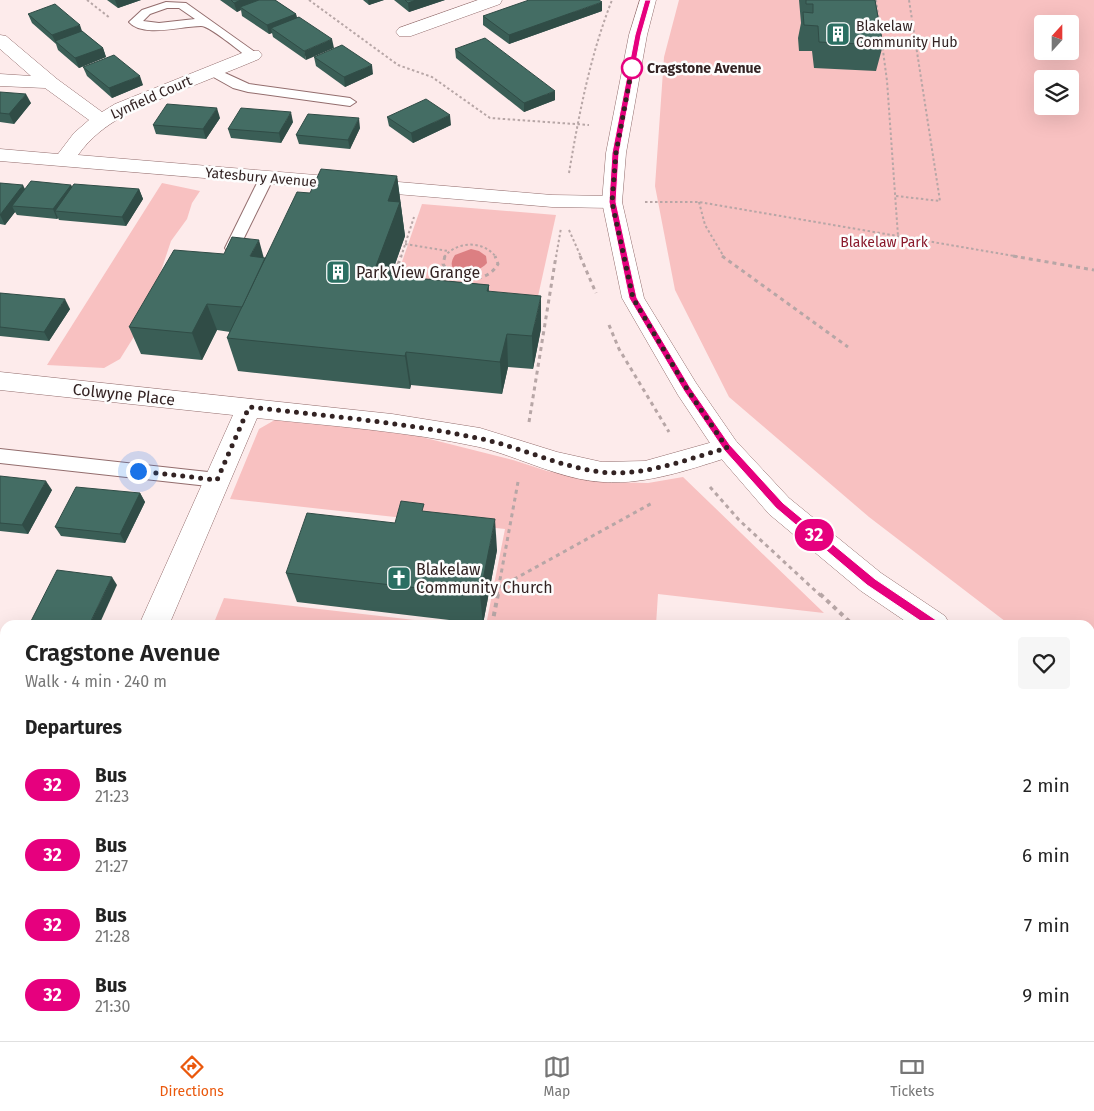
<!DOCTYPE html>
<meta charset="utf-8">
<style>
body{margin:0;font-family:"Fira Sans",sans-serif;background:#f6f6f6;color:#222;height:100vh;display:flex;flex-direction:column;font-size:19px;white-space:nowrap}
*{box-sizing:border-box;margin:0}
p{font-size:16px;color:#767676}
.icon{flex:none;width:28px;height:28px;fill:none;stroke:currentColor;stroke-width:2;stroke-linecap:round;stroke-linejoin:round}
.map{position:relative;flex:1;overflow:hidden}
.sheet{position:absolute;left:0px;top:620px;width:1095px;height:421px;display:flex;flex-direction:column;background:#fff;border-radius:15px 15px 0 0;box-shadow:0 5px 20px #0002}
.sheet>*{flex:none}
.badge{padding:0 10px;border-radius:16px;font-size:18px;line-height:32px}
.needle{width:32px;rotate:21deg}
.fabs{position:absolute;left:1034px;top:15px;display:grid;gap:10px}
.fabs a{display:grid;place-items:center;width:45px;height:45px;border-radius:5px;background:#fff;box-shadow:0 5px 20px #0002;font-size:25px}
.you{position:absolute;width:25px;height:25px;margin:-12px;border:4px solid #fff;border-radius:50%;background:#1a73e8;box-shadow:0 0 0 8px #1a73e833}
.map>.badge{position:absolute;translate:-50% -50%;box-shadow:0 0 0 2px #fff}
h2{padding:0 25px;font-size:19px;line-height:45px}
.round{display:grid;place-items:center;flex:none;width:52px;height:52px;border-radius:5px;background:#f6f6f6}
.overview{display:flex;align-items:center;justify-content:space-between;height:85px;padding:0 25px}
h1{font-size:24px;font-weight:600;line-height:38px}
ul{padding:0;list-style:none}
li{display:flex;align-items:center;gap:15px;height:70px;padding:0 25px}
li div{flex:1}
li b{display:block;font-size:19px}
li em{font-style:normal}
li .badge{min-width:55px;font-weight:700;text-align:center}
.tab-bar{display:flex;justify-content:space-around;align-items:center;height:70px;border-top:1px solid #e0e0e0;background:#fff;font-size:14px;color:#767676}
.tab-bar a{display:grid;justify-items:center;gap:2px}
.tab-bar .selected{color:#ea580c}
.map>svg:first-child{display:block}
</style>
<div class="map">
<svg width="1094" height="1041" viewBox="0 0 1094 1041">
<rect width="100%" height="100%" fill="#fdebeb"/>
<!-- green -->
<g fill="#f8c1c1" fill-rule="evenodd">
<path d="M679,0H1094V684L1090,682V625H1010L869,517L729,397L675,290L655,186L664,57ZM1042,24H1070V51H1042ZM1042,79H1070V106H1042Z"/>
<polygon points="162,183 200,191 192,203 187,219 171,241 145,319 120,359 104,368 47,365"/>
<polygon points="422,204 556,215 533,319 387,305"/>
<polygon points="280,417 390,429 513,460 547,471 606,482 648,483 683,477 824,613 658,594 656,625 486,625 505,529 230,499 259,429"/>
<polygon points="224,598 458,625 213,625"/>
<rect x="431" y="1036" width="218" height="5"/>
</g>
<!-- water -->
<path fill="#dc7f82" d="M471,249L479,251L486,256L487,263C475,277 441,276 455,255Z"/>
<g fill="none" stroke-linecap="round" stroke-linejoin="round">
<!-- service casing -->
<g stroke="#936d6d" stroke-width="2">
<g id="service">
<path d="M166,2L186,3L259,55L253,59L249,58C239,51 210,26 201,26C182,26 143,38 129,22L142,10ZM167,8H179L195,19L159,23L143,21L150,14Z"/>
<polygon points="212,67 249,84 350,98 356,102 350,106 248,92 233,88 208,74 206,71 208,68"/>
<polygon points="267,173 274,177 239,248 232,253 227,251 225,248 260,177"/>
<polygon points="0,449 217,473 223,475 226,480 223,485 217,487 0,463"/>
<rect x="0" y="889" width="5" height="24"/>
<rect x="700" y="1036" width="26" height="5"/>
</g>
</g>
<!-- minor casing -->
<g stroke="#936d6d" stroke-width="1">
<g id="minor">
<polygon points="478,0 502,0 500,4 411,36 399,36 396,32 399,28"/>
<path d="M0,35L6,36L57,79L102,112L115,104L247,51H259L262,55L259,59C233,70 207,80 180,91C141,107 103,120 78,155L552,195L612,196L619,198L622,202L619,206L612,208L552,207L0,161V149L58,154L74,133L89,120L45,88L0,86V74L31,76L0,49Z"/>
<path d="M0,372L392,414L480,428L557,452L602,462L645,461L727,438L736,441L740,448L736,455C693,468 649,485 603,482C561,480 520,457 479,447C406,431 331,426 257,418L169,625H139L233,415L0,390Z"/>
<polygon points="5,952 5,997 0,1000 0,954"/>
<rect x="967" y="1036" width="38" height="5"/>
</g>
</g>
<!-- tertiary casing -->
<g stroke="#936d6d" stroke-width="1">
<g id="tertiary">
<polygon points="640,0 656,0 647,35 626,153 622,202 644,298 696,383 736,441 789,498 881,573 945,616 950,625 911,625 861,591 769,514 718,455 678,395 622,298 602,202 606,153 629,35"/>
<polygon points="1090,705 1094,707 1094,738 1090,736"/>
</g>
</g>
<!-- path-far2 -->
<g stroke="#b7a6a6" stroke-width="2" stroke-dasharray="2.5 2.5" stroke-linecap="butt">
<polyline points="87,0 110,18"/>
<polyline points="309,0 398,65 432,77 490,118 589,125"/>
<polyline points="876,0 881,37"/>
<polyline points="882,43 887,81 898,236"/>
<path d="M569,173C579,114 590,56 612,0"/>
<polyline points="896,196 940,201 909,0"/>
<polyline points="645,202 699,202 1020,257"/>
<polyline points="699,202 705,225 724,257"/>
<polyline points="569,230 581,257"/>
<polyline points="405,244 448,251"/>
<polyline points="401,257 414,217"/>
<path d="M444,257C457,241 483,240 496,257"/>
<polyline points="556,257 561,228"/>
</g>
<!-- path-far1 -->
<g stroke="#b7a6a6" stroke-width="3" stroke-dasharray="4 4" stroke-linecap="butt">
<path d="M445,256L443,264C454,284 487,284 498,264L495,256"/>
<polyline points="580,256 596,293"/>
<polyline points="722,256 848,347"/>
<polyline points="1013,256 1094,270"/>
<polyline points="393,280 401,256"/>
<polyline points="428,281 446,272"/>
<polyline points="609,325 619,349 669,432"/>
<polyline points="529,422 556,256"/>
<polyline points="710,487 739,520 821,596"/>
<polyline points="500,587 654,502"/>
<polyline points="497,596 518,482"/>
</g>
<!-- path -->
<g stroke="#b7a6a6" stroke-width="4" stroke-dasharray="4.5 4.5" stroke-linecap="butt">
<polyline points="820,594 853,625"/>
<polyline points="492,625 498,594"/>
<polyline points="1090,777 1094,779"/>
<polyline points="415,1041 416,1036"/>
</g>
<!-- service -->
<use href="#service" fill="#fff" fill-rule="evenodd"/>
<!-- minor -->
<use href="#minor" fill="#fff" fill-rule="evenodd"/>
<!-- tertiary -->
<use href="#tertiary" fill="#fff" fill-rule="evenodd"/>
</g>
<!-- wall -->
<g fill="#3a5e56">
<polygon points="107,0 141,0 118,8"/>
<polygon points="220,0 275,0 296,14 297,18 299,17 306,60 273,37 272,33 269,34 242,16 241,10 237,12"/>
<polygon points="363,0 384,0 369,5"/>
<polygon points="394,0 445,0 409,12"/>
<polygon points="799,0 875,0 883,45 876,71 814,68 812,51 799,51 798,38 801,23"/>
<polygon points="602,11 509,44 483,25 483,16"/>
<polygon points="28,14 83,32 103,48 106,57 79,68 58,50 56,44 32,23"/>
<polygon points="455,49 555,100 524,112 456,58"/>
<polygon points="314,57 373,74 345,87 316,66"/>
<polygon points="83,67 143,85 112,98 87,76"/>
<polygon points="0,92 31,103 14,124 0,122"/>
<polygon points="387,117 451,125 413,143 389,126"/>
<polygon points="220,118 206,139 156,134 153,125"/>
<polygon points="293,122 281,143 231,138 228,129"/>
<polygon points="360,128 350,149 299,144 296,135"/>
<polygon points="397,176 405,236 391,276 489,285 489,291 541,329 533,369 508,367 502,394 411,385 410,389 238,371 227,338 230,332 217,330 202,360 141,354 129,327 264,258 265,258 310,193"/>
<polygon points="0,183 25,189 71,185 72,187 139,189 143,199 126,226 59,220 58,218 57,219 17,215 15,212 5,225 0,224"/>
<polygon points="0,293 70,309 49,341 0,336"/>
<polygon points="0,476 52,490 28,534 0,531"/>
<polygon points="140,493 145,502 125,543 61,536 55,527"/>
<polygon points="425,511 497,550 483,624 297,602 286,573 395,523"/>
<polygon points="5,658 5,714 0,714 0,668"/>
<polygon points="1092,935 1094,936 1094,1041 1079,1041 1078,1036 1090,1036 1090,937"/>
<polygon points="752,1036 920,1036 920,1041 751,1041"/>
</g>
<!-- shaded-wall -->
<g fill="#304c46">
<polygon points="115,0 141,0 118,8"/>
<polygon points="241,0 264,0 240,7 241,10 237,12 234,3"/>
<polygon points="368,0 384,0 369,5"/>
<polygon points="416,0 445,0 409,12 408,3"/>
<polygon points="602,2 602,11 509,44 509,35"/>
<polygon points="296,14 298,23 271,28 272,33 269,34 267,25"/>
<polygon points="80,25 83,34 55,41 52,35"/>
<polygon points="332,39 334,48 306,60 304,51"/>
<polygon points="103,48 106,57 79,68 75,58"/>
<polygon points="372,65 373,74 345,87 344,77"/>
<polygon points="140,76 143,85 112,98 109,88"/>
<polygon points="555,91 555,100 524,112 524,103"/>
<polygon points="26,94 31,103 14,124 9,114"/>
<polygon points="217,108 220,118 206,139 203,129"/>
<polygon points="291,112 293,122 281,143 279,133"/>
<polygon points="450,115 451,125 413,143 411,133"/>
<polygon points="359,118 360,128 350,149 348,140"/>
<polygon points="397,176 405,236 379,308 373,274 388,201"/>
<polygon points="23,185 28,195 12,206 15,212 5,225 0,215"/>
<polygon points="71,185 75,194 55,211 58,218 57,219 53,209"/>
<polygon points="139,189 143,199 126,226 122,217"/>
<polygon points="259,240 266,266 250,256"/>
<polygon points="541,296 541,329 533,369 532,336"/>
<polygon points="65,299 70,309 49,341 44,332"/>
<polygon points="207,304 217,330 202,360 192,333"/>
<polygon points="507,334 508,367 502,394 500,362"/>
<polygon points="406,352 411,385 410,389 405,356"/>
<polygon points="46,481 52,490 28,534 22,525"/>
<polygon points="140,493 145,502 125,543 120,534"/>
<polygon points="495,519 497,550 483,624 480,595"/>
<polygon points="112,577 117,585 99,625 89,625"/>
<polygon points="5,771 5,794 0,805 0,782"/>
</g>
<!-- building -->
<g fill="#446d64" stroke="#304c46">
<polygon points="231,0 241,0 234,3"/>
<polygon points="259,0 275,0 296,14 267,25 240,7"/>
<polygon points="405,0 416,0 408,3"/>
<polygon points="529,0 599,0 602,2 509,35 483,16"/>
<polygon points="806,0 875,0 883,45 819,42 818,26 804,25 803,12 813,13 813,4 806,4"/>
<polygon points="55,4 80,25 52,35 28,14"/>
<polygon points="299,17 332,39 304,51 271,28"/>
<polygon points="82,31 103,48 75,58 55,41"/>
<polygon points="485,38 555,91 524,103 455,49"/>
<polygon points="342,45 372,65 344,77 314,57"/>
<polygon points="114,55 140,76 109,88 83,67"/>
<polygon points="0,92 26,94 9,114 0,113"/>
<polygon points="426,99 450,115 411,133 387,117"/>
<polygon points="167,104 217,108 203,129 153,125"/>
<polygon points="241,108 291,112 279,133 228,129"/>
<polygon points="308,114 359,118 348,140 296,135"/>
<polygon points="321,169 397,176 388,201 400,202 373,274 489,285 487,291 541,296 532,336 507,334 500,362 406,352 405,356 227,338 297,192 310,193"/>
<polygon points="31,181 71,185 53,209 12,206"/>
<polygon points="0,183 23,185 0,215"/>
<polygon points="74,184 139,189 122,217 55,211"/>
<polygon points="232,237 259,240 250,256 265,258 242,307 207,304 192,333 129,327 174,250 224,254"/>
<polygon points="0,293 65,299 44,332 0,327"/>
<polygon points="0,476 46,481 22,525 0,523"/>
<polygon points="76,487 140,493 120,534 55,527"/>
<polygon points="401,501 424,504 422,511 495,519 480,595 286,573 307,513 395,523"/>
<polygon points="57,570 112,577 89,625 29,625"/>
<polygon points="5,658 5,707 0,707 0,668"/>
<polygon points="0,718 5,719 5,771 0,782"/>
<polygon points="1092,935 1094,936 1094,945"/>
<polygon points="122,1036 254,1036 287,1041 121,1041"/>
<rect x="767" y="1036" width="153" height="5"/>
</g>
<!-- line -->
<polygon fill="#e6007e" stroke="#fff" points="645,0 651,0 641,35 619,153 616,202 637,298 690,387 730,445 783,503 875,579 939,622 939,628 931,628 867,585 776,508 724,450 684,391 629,298 609,202 612,153 635,35"/>
<g fill="none" stroke-linecap="round" stroke-linejoin="round">
<!-- walk -->
<path stroke="#332323" stroke-width="5" stroke-dasharray="0 9" d="M138,471L217,480L249,407C325,416 402,422 477,438C519,446 559,467 601,472C644,477 687,459 727,448L687,389L633,298L612,202L616,153L632,68"/>
</g>
<!-- icons -->
<defs>
<g id="building-square" transform="scale(1.25)"><rect x="-9" y="-9" width="18" height="18" rx="4" fill="#2b6f62" stroke="#fdfdfd"/><path d="M-4-6H4V6H1V3H-1V6H-4ZM-2.5-4.3h1.7v1.8h-1.7ZM.8-4.3h1.7v1.8H.8ZM-2.5-1h1.7V.8h-1.7ZM.8-1h1.7V.8H.8Z" fill="#fff"/></g>
<g id="church-square" transform="scale(1.25)"><rect x="-9" y="-9" width="18" height="18" rx="4" fill="#2b6f62" stroke="#fdfdfd"/><path d="M-1.2-6h2.4v3.5h3.3v2.4h-3.3V6h-2.4V-.1h-3.3v-2.4h3.3Z" fill="#fff"/></g>
</defs>
<g fill-rule="evenodd">
<use href="#building-square" x="838" y="34"/>
<use href="#building-square" x="338" y="272"/>
<use href="#church-square" x="399" y="578"/>
</g>
<!-- markers -->
<circle fill="#fff" stroke="#e6007e" stroke-width="2.5" cx="632" cy="68" r="10"/>
<g text-anchor="middle" stroke-width="5" stroke-linejoin="round" paint-order="stroke">
<!-- far-poi labels -->
<g font-size="14" fill="#332323" stroke="#fdfdfd" text-anchor="start">
<text x="856" y="31">Blakelaw<tspan x="856" dy="16">Community Hub</tspan></text>
</g>
<!-- far-stop labels -->
<g font-size="14" font-weight="bold" fill="#332323" stroke="#fdfdfd" text-anchor="start">
<text x="647" y="73">Cragstone Avenue</text>
</g>
<!-- far-street labels -->
<g font-size="14" fill="#332323" stroke="#fdfdfd">
<text transform="translate(151 97) rotate(-24)" y="5">Lynfield Court</text>
<text transform="translate(261 177) rotate(5)" y="5">Yatesbury Avenue</text>
</g>
<!-- far-park labels -->
<g font-size="14" fill="#8a192b" stroke="#fdfdfd">
<text x="884" y="247">Blakelaw Park</text>
</g>
<!-- poi labels -->
<g font-size="16" fill="#332323" stroke="#fdfdfd" text-anchor="start">
<text x="356" y="278">Park View Grange</text>
<text x="416" y="575">Blakelaw<tspan x="416" dy="18">Community Church</tspan></text>
</g>
<!-- street labels -->
<g font-size="16" fill="#332323" stroke="#fdfdfd">
<text transform="translate(124 394) rotate(6)" y="6">Colwyne Place</text>
</g>
</g>
</svg>
<div class="fabs">
<a><svg class="needle" viewBox="-14 -14 28 28"><path d="M0-13l5 13h-10z" fill="#e53935"/><path d="M0 13l5-13h-10z" fill="#767676"/></svg></a>
<a><svg class="icon" aria-label="layers" viewBox="0 0 24 24"><path d="M12 4l9 5-9 5-9-5zM3 14l9 5 9-5"/></svg></a>
</div>
<div class="you" style="left:138px;top:471px"></div>
<b class="badge" style="left:814px;top:535px;background:#e6007e;color:#fff">32</b>
<section class="sheet">
<div class="overview"><div><h1>Cragstone Avenue</h1><p>Walk · 4 min · 240 m</p></div><a class="round"><svg class="icon" aria-label="heart" viewBox="0 0 24 24"><path d="M12 20l-8-8c-3-5 5-10 8-4 3-6 11-1 8 4z"/></svg></a></div>
<h2>Departures</h2>
<ul>
<li><span class="badge" style="background:#e6007e;color:#fff">32</span><div><b>Bus</b><p>21:23</p></div><em>2 min</em></li>
<li><span class="badge" style="background:#e6007e;color:#fff">32</span><div><b>Bus</b><p>21:27</p></div><em>6 min</em></li>
<li><span class="badge" style="background:#e6007e;color:#fff">32</span><div><b>Bus</b><p>21:28</p></div><em>7 min</em></li>
<li><span class="badge" style="background:#e6007e;color:#fff">32</span><div><b>Bus</b><p>21:30</p></div><em>9 min</em></li>
</ul>
</section>
</div>
<nav class="tab-bar">
<a class="selected"><svg class="icon" aria-label="directions" viewBox="0 0 24 24"><path d="M12 3l9 9-9 9-9-9zM9 14v-3h6M13 9l2 2-2 2"/></svg>Directions</a>
<a><svg class="icon" aria-label="map" viewBox="0 0 24 24"><path d="M3 6l6-2 6 2 6-2v14l-6 2-6-2-6 2zM9 4v14M15 6v14"/></svg>Map</a>
<a><svg class="icon" aria-label="tickets" viewBox="0 0 24 24"><path d="M3 7h18v10H3zM15 7v10"/></svg>Tickets</a>
</nav>
